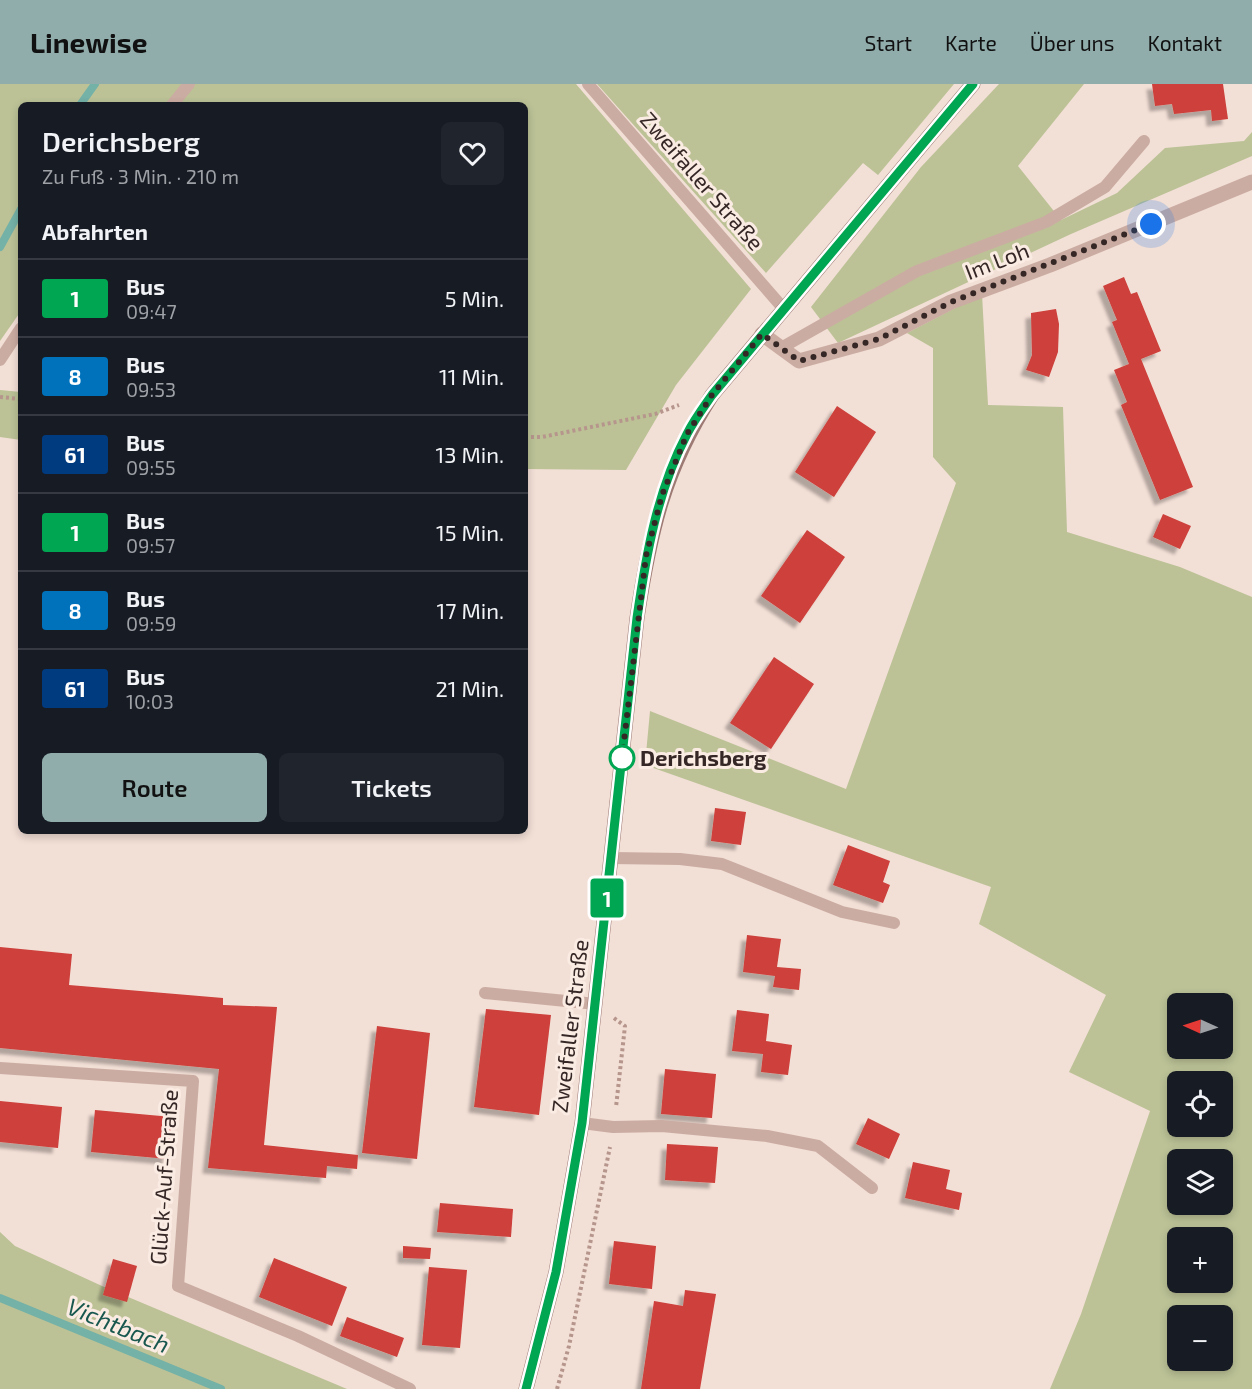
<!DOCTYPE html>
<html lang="de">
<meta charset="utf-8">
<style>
body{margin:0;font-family:"Exo 2",sans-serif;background:#20242c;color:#f1f3f6;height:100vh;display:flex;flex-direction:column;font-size:22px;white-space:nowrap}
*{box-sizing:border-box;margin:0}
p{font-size:20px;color:#9ea1a6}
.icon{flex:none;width:33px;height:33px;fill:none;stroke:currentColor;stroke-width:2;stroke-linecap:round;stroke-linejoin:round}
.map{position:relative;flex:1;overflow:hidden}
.sheet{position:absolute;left:18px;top:18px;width:510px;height:732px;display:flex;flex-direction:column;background:#171b24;border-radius:9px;box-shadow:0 3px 9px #0003}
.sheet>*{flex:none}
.badge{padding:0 12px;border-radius:4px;font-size:21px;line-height:39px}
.needle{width:39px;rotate:273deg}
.controls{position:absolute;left:1167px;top:909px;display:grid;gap:12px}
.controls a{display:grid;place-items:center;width:66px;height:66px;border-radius:9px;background:#171b24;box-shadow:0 3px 9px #0003;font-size:30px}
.you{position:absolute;width:30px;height:30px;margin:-15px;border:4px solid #fff;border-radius:50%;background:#1a73e8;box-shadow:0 0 0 9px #1a73e833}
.map>.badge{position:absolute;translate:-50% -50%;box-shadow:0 0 0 3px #fff}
h2{padding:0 24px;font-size:22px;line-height:54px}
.round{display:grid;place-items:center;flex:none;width:63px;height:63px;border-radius:9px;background:#20242c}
.headline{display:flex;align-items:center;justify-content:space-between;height:102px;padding:0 24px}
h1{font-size:28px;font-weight:600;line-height:45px}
.button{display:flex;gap:12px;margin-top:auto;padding:12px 24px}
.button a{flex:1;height:69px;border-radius:9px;background:#90adab;color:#111;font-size:24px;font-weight:600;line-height:69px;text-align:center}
.button a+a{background:#20242c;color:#f1f3f6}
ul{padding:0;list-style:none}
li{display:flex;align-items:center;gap:18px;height:78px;padding:0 24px;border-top:2px solid #363941}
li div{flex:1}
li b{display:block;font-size:22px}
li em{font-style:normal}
li .badge{min-width:66px;font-weight:700;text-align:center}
header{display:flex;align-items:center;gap:36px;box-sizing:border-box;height:84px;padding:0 30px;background:#90adab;color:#111}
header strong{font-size:28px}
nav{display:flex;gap:33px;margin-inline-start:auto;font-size:21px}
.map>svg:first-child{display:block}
</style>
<header>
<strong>Linewise</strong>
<nav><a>Start</a><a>Karte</a><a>Über uns</a><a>Kontakt</a></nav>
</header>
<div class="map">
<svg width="1252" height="1305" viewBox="0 0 1252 1305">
<defs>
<filter id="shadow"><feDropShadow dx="-5.5" dy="5.5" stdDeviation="1.5" flood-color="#0004"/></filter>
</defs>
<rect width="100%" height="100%" fill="#f2dfd6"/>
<!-- green -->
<g fill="#bcc296" fill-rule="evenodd">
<polygon points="0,0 576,0 751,205 676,301 626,386 525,385 525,21 21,21 21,227 0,257"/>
<polygon points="597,0 954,0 878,91 863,79 766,189"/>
<polygon points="999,0 1084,0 1018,82 1061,136 1117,109 1165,64 1244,57 1252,48 1252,72 1071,150 838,259 811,223 921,83"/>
<path d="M982,210L988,321L1063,323L1067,448L1180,483L1252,513V1305H1050L1081,1230L1150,1027L1069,988L1106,911L979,840L991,803L645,681L650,627L846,705L956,399L933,373V264L907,249ZM1178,920H1222V964H1178ZM1178,998H1222V1042H1178ZM1178,1076H1222V1120H1178ZM1178,1154H1222V1198H1178ZM1178,1232H1222V1276H1178Z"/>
<polygon points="0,306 21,308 21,356 0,353"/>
<polygon points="0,1148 15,1162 102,1202 347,1305 0,1305"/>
</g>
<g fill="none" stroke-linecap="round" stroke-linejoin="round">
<!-- stream -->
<g stroke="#74b1a7" stroke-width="8">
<polyline points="80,21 95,0"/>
<polyline points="0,163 21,125"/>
<polyline points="0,1214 221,1305"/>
</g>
</g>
<!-- building -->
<g fill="#cd3f3a" filter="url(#shadow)">
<polygon points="1152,0 1223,0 1228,35 1212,37 1211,26 1174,30 1172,20 1155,22"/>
<polygon points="1124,193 1131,210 1137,208 1161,267 1141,275 1193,403 1160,416 1121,321 1127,318 1114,286 1129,280 1112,238 1117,236 1103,202"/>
<polygon points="1056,225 1059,240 1058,268 1049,293 1026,286 1032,271 1031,229"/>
<polygon points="837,322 876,348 834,413 795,388"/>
<polygon points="1163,430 1191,442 1180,465 1153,453"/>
<polygon points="807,446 845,473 800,539 761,512"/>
<polygon points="774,573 814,600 771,665 730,639"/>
<polygon points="715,724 746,728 741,761 711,757"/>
<polygon points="848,761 890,777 883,798 890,801 883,819 833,801"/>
<polygon points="747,851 781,855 777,883 801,885 799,906 773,903 775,892 743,888"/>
<polygon points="0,863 72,870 69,901 223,914 223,921 277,923 264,1061 358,1071 357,1085 327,1082 326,1094 208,1084 219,985 0,964"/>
<polygon points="486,925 551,931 539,1031 474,1023"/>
<polygon points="737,926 769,930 766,957 792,961 788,991 761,988 763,970 732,967"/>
<polygon points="377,942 430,949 417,1075 362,1069"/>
<polygon points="665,985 716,990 712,1034 661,1030"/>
<polygon points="0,1017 62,1023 58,1064 0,1058"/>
<polygon points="95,1026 172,1033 168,1075 91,1068"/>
<polygon points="868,1034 900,1050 889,1075 856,1060"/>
<polygon points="667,1060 718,1063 715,1099 665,1096"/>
<polygon points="913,1078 950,1086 946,1105 962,1109 959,1126 905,1114"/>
<polygon points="440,1119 513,1125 511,1153 437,1148"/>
<polygon points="614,1157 656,1162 652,1205 609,1200"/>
<polygon points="403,1162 431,1164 430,1175 403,1174"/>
<polygon points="274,1174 347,1203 332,1242 259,1213"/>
<polygon points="113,1175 137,1182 127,1218 103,1211"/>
<polygon points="429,1183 467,1186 460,1264 422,1261"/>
<polygon points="685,1206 716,1210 700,1305 641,1305 654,1217 683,1222"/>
<polygon points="347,1233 404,1254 397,1273 340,1252"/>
</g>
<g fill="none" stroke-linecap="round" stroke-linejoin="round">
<!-- path -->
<g stroke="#b6968c" stroke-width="4" stroke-dasharray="3 3" stroke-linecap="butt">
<polyline points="0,313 21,315"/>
<polyline points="525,353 542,353 655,330 679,321"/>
<polyline points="614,934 625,942 616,1023"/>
<polyline points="557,1305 569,1262 610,1063"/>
</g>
<!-- service -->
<g stroke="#cbaca2" stroke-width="12">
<polyline points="588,0 783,224"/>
<polyline points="172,21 189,0"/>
<polyline points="781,264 917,187 1046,138 1105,103 1144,57"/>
<polyline points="0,276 21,244"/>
<polyline points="612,774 680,775 722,780 842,828 894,839"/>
<polyline points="485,909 596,920"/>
<polyline points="0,984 193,997 178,1202 298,1252 410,1305"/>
<polyline points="582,1039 613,1043 662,1042 767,1052 818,1062 872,1104"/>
</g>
<!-- minor -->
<polyline stroke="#cbaca2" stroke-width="15" points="762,250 799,277 879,255 951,218 1050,181 1252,98"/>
<!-- secondary -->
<path stroke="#9e7a74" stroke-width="15" d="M526,1305L556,1188L582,1039L637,534C650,447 664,386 712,311L973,0"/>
</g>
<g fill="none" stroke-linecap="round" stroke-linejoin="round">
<!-- line casing -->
<g stroke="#fff" stroke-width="14">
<path id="line" d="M526,1305L556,1188L582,1039L637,534C646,471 657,407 687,350C694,336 703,324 712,311L973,0"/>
</g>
<!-- line -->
<use href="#line" stroke="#00a651" stroke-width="9"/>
<!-- walk -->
<polyline stroke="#352725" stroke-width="6" stroke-dasharray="0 10.8" points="622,674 646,472 662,411 687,350 712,311 762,250 799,277 879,255 951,218 1151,140"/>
</g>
<!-- markers -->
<circle fill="#fff" stroke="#00a651" stroke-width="3" cx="622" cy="674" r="12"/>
<g text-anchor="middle" stroke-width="6" stroke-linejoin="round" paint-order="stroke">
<!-- street labels -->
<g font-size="22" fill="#352725" stroke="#faebe3">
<text transform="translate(702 97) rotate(49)" y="8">Zweifaller Straße</text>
<text transform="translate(997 177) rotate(-21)" y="8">Im Loh</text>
<text transform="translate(570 942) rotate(-83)" y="8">Zweifaller Straße</text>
<text transform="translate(164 1093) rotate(-86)" y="8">Glück-Auf-Straße</text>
</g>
<!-- stop labels -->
<g font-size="22" font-weight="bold" fill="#352725" stroke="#faebe3" text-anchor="start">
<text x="640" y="682">Derichsberg</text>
</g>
<!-- water labels -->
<g font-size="24" font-style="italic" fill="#19584f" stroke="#faebe3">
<text transform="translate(118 1242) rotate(22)" y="8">Vichtbach</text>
</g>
</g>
</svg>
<div class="controls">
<a><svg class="needle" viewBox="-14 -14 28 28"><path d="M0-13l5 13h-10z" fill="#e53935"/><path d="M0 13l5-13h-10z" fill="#9ea1a6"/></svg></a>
<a><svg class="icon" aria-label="locate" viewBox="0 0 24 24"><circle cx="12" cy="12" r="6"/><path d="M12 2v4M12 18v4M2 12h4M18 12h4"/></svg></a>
<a><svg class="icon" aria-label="layers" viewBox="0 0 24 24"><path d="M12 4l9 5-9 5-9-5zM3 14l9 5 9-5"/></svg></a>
<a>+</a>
<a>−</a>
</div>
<div class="you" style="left:1151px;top:140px"></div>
<b class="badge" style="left:607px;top:814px;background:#00a651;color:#fff">1</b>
<section class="sheet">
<div class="headline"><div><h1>Derichsberg</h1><p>Zu Fuß · 3 Min. · 210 m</p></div><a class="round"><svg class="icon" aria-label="heart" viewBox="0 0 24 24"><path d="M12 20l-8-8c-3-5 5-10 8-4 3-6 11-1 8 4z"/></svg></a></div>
<h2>Abfahrten</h2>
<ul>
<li><span class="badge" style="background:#00a651;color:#fff">1</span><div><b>Bus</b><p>09:47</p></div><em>5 Min.</em></li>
<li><span class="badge" style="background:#0072bc;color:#fff">8</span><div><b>Bus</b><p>09:53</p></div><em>11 Min.</em></li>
<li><span class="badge" style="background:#003b80;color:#fff">61</span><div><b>Bus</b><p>09:55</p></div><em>13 Min.</em></li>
<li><span class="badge" style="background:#00a651;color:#fff">1</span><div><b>Bus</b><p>09:57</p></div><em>15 Min.</em></li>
<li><span class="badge" style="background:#0072bc;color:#fff">8</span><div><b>Bus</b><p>09:59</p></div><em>17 Min.</em></li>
<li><span class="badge" style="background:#003b80;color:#fff">61</span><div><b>Bus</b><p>10:03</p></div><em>21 Min.</em></li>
</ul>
<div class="button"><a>Route</a><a>Tickets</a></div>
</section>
</div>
